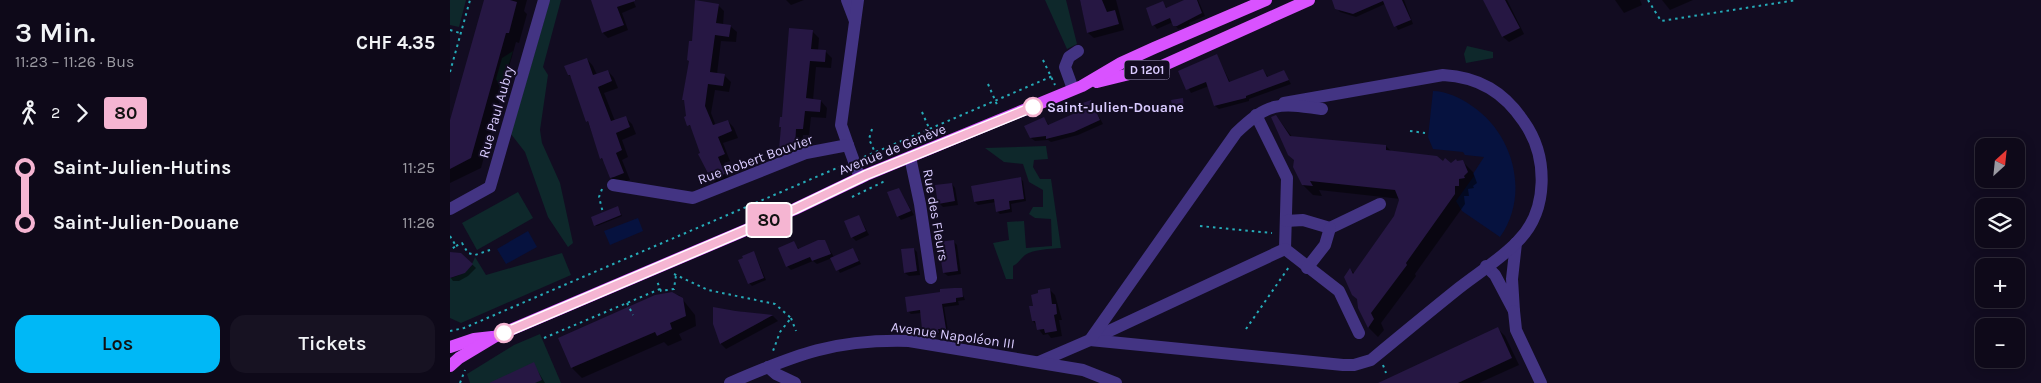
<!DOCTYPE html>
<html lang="de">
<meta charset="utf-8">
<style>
body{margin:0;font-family:Karla,sans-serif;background:#171222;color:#f1f3f6;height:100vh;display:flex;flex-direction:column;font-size:19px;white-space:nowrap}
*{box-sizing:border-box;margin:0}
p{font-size:16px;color:#9b9aa2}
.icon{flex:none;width:28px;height:28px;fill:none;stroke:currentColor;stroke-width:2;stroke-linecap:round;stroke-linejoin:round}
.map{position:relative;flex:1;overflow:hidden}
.details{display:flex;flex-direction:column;background:#0e0919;width:450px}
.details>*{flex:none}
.badge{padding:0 10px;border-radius:4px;font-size:18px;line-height:32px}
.needle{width:32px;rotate:27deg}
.buttons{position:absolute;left:1525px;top:138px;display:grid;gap:10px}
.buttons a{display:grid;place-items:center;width:50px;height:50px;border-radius:10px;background:#0e0919;box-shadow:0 2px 12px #0003,0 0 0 1px #2e2a38;font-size:25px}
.map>.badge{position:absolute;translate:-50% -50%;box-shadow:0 0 0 2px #fff}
.legs{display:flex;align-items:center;gap:8px;height:55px;padding:0 15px;font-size:16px}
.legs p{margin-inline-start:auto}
.head{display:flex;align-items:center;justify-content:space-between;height:85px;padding:0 15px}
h1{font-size:28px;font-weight:600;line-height:38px}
.cta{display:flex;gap:10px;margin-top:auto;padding:10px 15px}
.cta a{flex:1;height:58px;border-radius:15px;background:#00b8f6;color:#111;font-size:20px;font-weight:600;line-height:58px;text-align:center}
.cta a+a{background:#171222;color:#f1f3f6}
ul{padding:0 15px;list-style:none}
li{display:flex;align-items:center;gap:18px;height:55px;font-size:19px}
li i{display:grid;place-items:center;width:8px;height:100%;margin:0 6px;background:currentColor}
li i::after{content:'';width:12px;height:12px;margin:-6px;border:4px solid;border-radius:50%;background:#0e0919}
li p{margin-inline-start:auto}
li:first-child i{background:linear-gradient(#0000 50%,currentColor 0)}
li:last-child i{background:linear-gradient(currentColor 50%,#0000 0)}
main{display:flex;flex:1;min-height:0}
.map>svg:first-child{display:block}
</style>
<main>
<section class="details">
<div class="head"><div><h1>3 Min.</h1><p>11:23 – 11:26 · Bus</p></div><b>CHF 4.35</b></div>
<div class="legs"><svg class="icon" aria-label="walk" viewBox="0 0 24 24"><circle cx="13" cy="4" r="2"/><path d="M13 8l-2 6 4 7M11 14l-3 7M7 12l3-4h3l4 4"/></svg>2<svg class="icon" aria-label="forward" viewBox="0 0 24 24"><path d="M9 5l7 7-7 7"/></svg><b class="badge" style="background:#f5b5d2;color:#111">80</b></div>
<ul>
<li><i style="color:#f5b5d2"></i><b>Saint-Julien-Hutins</b><p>11:25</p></li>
<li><i style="color:#f5b5d2"></i><b>Saint-Julien-Douane</b><p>11:26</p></li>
</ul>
<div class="cta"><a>Los</a><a>Tickets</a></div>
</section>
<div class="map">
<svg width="1591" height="383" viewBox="0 0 1591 383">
<rect width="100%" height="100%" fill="#120c21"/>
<!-- green -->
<g fill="#0e282b">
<polygon points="0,0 16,0 9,27 0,25"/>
<polygon points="100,0 111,0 93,67 98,75 90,130 92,143 110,183 123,243 118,247 98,217 75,152 61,134"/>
<polygon points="595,0 616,0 627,44 617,49"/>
<polygon points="1017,46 1043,52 1043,58 1016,63 1014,54"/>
<polygon points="63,51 51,90 46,79 52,58"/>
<path d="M596,146L598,159L584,160L583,167L590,179H601L611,248C600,249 584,249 575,255C570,259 569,263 563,266V279H556L543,243L559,240L557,222L574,221L576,248L602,246L601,219L585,218L579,214L583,207H593V190L579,182L573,164L554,162L535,148Z"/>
<polygon points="68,192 83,218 27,250 12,223"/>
<path d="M112,253L121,275L11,323L0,318V278C13,275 21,269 25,257L36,275Z"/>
<polygon points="90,334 111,383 20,383 17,374 64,345"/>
</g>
<!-- water -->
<g fill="#06123f">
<path d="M983,91C996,91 1011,98 1022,106C1064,134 1080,195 1050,237L1012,211L1006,201L1024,176L1023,174L1034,157L1015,155L1013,152L983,149L978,137Z"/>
<polygon points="188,218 193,231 160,245 154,231"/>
<polygon points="78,231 87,247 56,264 47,249"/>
</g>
<!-- shadow -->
<g fill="#0007">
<polygon points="35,0 77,0 74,11 77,14 69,43 66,42 31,168 0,183 0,125"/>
<polygon points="142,0 183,0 186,7 172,13 178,30 158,38 153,33"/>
<polygon points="336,0 354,0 341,5"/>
<polygon points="630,0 666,0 674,30 644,38 638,33"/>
<polygon points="738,0 748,0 755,16 739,23 740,25 728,29 723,22 707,29 704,25 713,3 717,8"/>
<polygon points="889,0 954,0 963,24 948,30 935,4 906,17 890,12 887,8"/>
<polygon points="1035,0 1057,0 1074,34 1059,42 1053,37"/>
<polygon points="1165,0 1190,0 1192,5 1174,13"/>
<polygon points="1212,0 1243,0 1220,10"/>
<polygon points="268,5 274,11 273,25 280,26 287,32 286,42 271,41 267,74 274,75 281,82 279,92 265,90 261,113 266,126 278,121 284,128 288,138 273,143 280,161 274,163 280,181 268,185 262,179 250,155 252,154 243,129 239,125 235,102 233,99 243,42"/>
<polygon points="362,31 369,38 368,51 376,52 382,58 381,68 366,67 363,100 371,101 377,108 376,118 361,117 359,135 353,135 351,155 337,155 330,148 332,128 330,126"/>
<polygon points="767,56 780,82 813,70 819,78 834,72 841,84 799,99 799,101 769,109 765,106 759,86 741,93 730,72"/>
<polygon points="137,59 143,66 147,75 158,71 164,78 168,88 154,93 165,121 175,117 182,124 186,134 172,140 178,157 172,160 180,180 167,184 161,177 155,163 151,158 122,78 119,75"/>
<polygon points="732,100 735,111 726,113 724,111"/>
<polygon points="640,101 653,124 628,135 601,142 598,140 585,141 581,138 594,118 599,125 633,110"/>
<polygon points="826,116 843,138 936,146 942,152 1001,165 1013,162 1023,172 1027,183 1023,186 1024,188 1018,189 1019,196 1014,196 1015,204 965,274 966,276 931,323 934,330 928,337 919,328 910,308 901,270 905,274 945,217 951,199 869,190 872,196 863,195 853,185 845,160"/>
<polygon points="570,178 573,181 576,201 561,204 562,212 550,214 547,211 546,202 528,205 525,202 522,187"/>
<polygon points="502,184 505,188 508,205 493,207 490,204 487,186"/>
<polygon points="449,189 464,215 451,220 448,216"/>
<polygon points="169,209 172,216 147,226 145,225"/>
<polygon points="409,216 419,235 406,241 402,237"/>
<polygon points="374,241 384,257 403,249 411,264 390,273 382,258 367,264 363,261 341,270 337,266 344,243 349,249"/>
<polygon points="503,241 507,245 511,274 498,276 494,273"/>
<polygon points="464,249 467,252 470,275 459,276 455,273"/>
<polygon points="304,252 316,280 302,286 299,283"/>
<polygon points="12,255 26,268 18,276 9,281 3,281 0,277 0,256"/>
<polygon points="599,289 605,295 612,320 609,320 612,336 601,338 598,334 593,335 583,321 584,307"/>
<polygon points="511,290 515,300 508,301 509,305 494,307 498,331 490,332 491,335 476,332 473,329 471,313 461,314 458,311"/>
<polygon points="219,293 229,295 245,315 246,326 229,334 232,340 218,346 214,342 132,378 122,368"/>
<polygon points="264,308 323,316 328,321 276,349 271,344 265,324"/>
<polygon points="1048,329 1055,336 1069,365 1029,383 938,383"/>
<polygon points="83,363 95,383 48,383"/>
</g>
<!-- building -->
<g fill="#261743">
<polygon points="34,0 60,0 67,2 59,33 56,33 21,158 0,169 0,120"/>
<polygon points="141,0 185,0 185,1 167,7 174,25 152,33"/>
<polygon points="245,0 269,4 266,23 281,25 279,37 265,35 260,72 275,74 273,86 258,84 255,106 263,125 278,120 282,131 268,137 275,154 268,157 275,174 261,179 248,154 250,153 240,125 237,126 234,117 236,116 234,100 232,100 239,61 237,60 239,41 242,41"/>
<polygon points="630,0 652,0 657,12 665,10 669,24 637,33"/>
<polygon points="734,0 747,0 752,13 727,26 723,26 720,18 702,26 696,8 713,1 716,8"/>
<polygon points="882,0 952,0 961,20 944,27 933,1 903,14 885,9"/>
<polygon points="1033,0 1055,0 1070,28 1052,37"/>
<polygon points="339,28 363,30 361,49 376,50 375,62 360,61 356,98 371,100 370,112 355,111 353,129 346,129 345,149 342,150 329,149 331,127 329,127 330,117 332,117"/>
<polygon points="767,54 779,82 813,69 817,77 834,70 839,80 796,96 796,98 764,106 756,82 736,90 728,71"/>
<polygon points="137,58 143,75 158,70 162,81 148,87 161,121 176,116 180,127 166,133 172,150 166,153 174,173 164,177 160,178 152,158 150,159 138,121 136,122 120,75 118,75 114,66"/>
<polygon points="733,98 734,110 723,112 721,100"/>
<polygon points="641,100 650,120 624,132 596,139 596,136 580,138 574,126 594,117 598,125 632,110 630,104"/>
<polygon points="826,115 840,136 936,145 936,150 987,156 993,161 995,158 1001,163 1006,159 1007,161 1013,160 1018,172 1014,176 1015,178 1009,179 1009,186 1005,186 1005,194 956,263 957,265 921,313 924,319 918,328 908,308 907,299 902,295 894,277 900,268 903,274 944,216 949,200 945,190 860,181 863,186 852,185 843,167 844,160 838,155 821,117"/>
<polygon points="571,177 574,199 559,201 560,209 546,212 544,199 524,202 521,186"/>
<polygon points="502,183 505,201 488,204 485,185"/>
<polygon points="449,188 461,211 447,217 437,192"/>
<polygon points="168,206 171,215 144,226 141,217"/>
<polygon points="409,215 416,231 401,238 394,221"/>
<polygon points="368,240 375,240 381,254 362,261 360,257 336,267 328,248 344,241 348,249"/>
<polygon points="504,240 508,271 493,273 488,242"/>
<polygon points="403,248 409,261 386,271 380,258"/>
<polygon points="464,248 467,271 454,273 451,249"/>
<polygon points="304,251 314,278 298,284 288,260 293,258 292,256"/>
<polygon points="0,252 11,253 23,264 15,273 0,278"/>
<polygon points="504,288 512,288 513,297 506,298 506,302 492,304 496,329 488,329 489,333 472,329 470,310 457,312 455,297 490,292 490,289"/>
<polygon points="600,288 602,304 606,304 607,314 604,315 607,331 595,333 594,329 587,330 585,321 582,321 579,306 583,306 581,295 588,293 588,290"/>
<polygon points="222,292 233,298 236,316 220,323 222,329 207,336 205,332 121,368 108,338 205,295"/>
<polygon points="263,307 286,311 323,315 270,344 263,324"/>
<polygon points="1048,327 1062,358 1008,383 928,383"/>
<polygon points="84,362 92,380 85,383 39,383"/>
</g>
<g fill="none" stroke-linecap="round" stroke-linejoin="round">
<!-- path -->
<g stroke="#26abb8" stroke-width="2" stroke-dasharray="2.5 4" stroke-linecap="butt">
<polyline points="1198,0 1211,21 1347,0"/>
<polyline points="0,30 10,33"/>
<polyline points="593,60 605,85"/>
<polyline points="0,72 20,0"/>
<polyline points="538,84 548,107"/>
<polyline points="472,112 482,135"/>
<polyline points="422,129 419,139 427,157"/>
<polyline points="960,131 975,133"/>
<polyline points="414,157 605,75"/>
<polyline points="152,189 149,197 153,213"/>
<polyline points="402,197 437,180"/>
<polyline points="750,226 822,233"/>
<polyline points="0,236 6,246 0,250"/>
<polyline points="6,246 12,243 18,253 25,255 40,250"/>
<polyline points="224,274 258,290 325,304 341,318 330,332 323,351"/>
<polyline points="210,289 211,291 224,289 226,275"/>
<polyline points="177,303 183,315"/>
<polyline points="341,318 346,331"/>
<polyline points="796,329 839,267"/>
<polyline points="0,331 14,328 394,165"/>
<polyline points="94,338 210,289 207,281"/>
<polyline points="933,365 936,373"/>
<polyline points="10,383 15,370"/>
</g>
<!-- minor -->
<g stroke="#433483" stroke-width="12">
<polyline points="397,0 405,21"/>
<polyline points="623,89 615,67 619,57 628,51"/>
<polyline points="806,115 837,178 835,249 889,291 909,333"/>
<polyline points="398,145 391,125 408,0"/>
<polyline points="460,157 470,204 481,278"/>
<polyline points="163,185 243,198 356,153 398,145 410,178"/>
<polyline points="0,209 40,187 94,0"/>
<polyline points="836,221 853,220 880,228 930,204"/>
<polyline points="1036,266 1045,275 1064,311 1062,279 1066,243"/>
<polyline points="857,268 875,245 880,228"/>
<polyline points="1064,311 1066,330 1091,383"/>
<polyline points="642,339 835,249"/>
<path d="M640,340L893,365H904L921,360C950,336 979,312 1009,288C1028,273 1051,259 1068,241C1099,210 1098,156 1074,122C1054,92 1029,77 993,75L834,103"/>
<path d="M589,362L640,340L786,133C819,101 829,103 872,109"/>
<polyline points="318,367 326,374 345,383"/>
<path d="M280,383C347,354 385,339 459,341L633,370L666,383"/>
</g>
<!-- major -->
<g stroke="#d952ff" stroke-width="12">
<polyline points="647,82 712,66 859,0"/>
<polyline points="0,347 24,339 42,337"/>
<polyline points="0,366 9,358 44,337 345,209 416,175 632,86 671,63 704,48 816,0"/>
</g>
</g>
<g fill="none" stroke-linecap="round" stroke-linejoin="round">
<!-- line-1 casing -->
<g stroke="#fff" stroke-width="11">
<polyline id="line-1" points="54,333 345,209 416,175 583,107"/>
</g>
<!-- line-1 -->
<use href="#line-1" stroke="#f5b5d2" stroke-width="8"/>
</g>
<!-- markers -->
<g fill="#fff" stroke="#f5b5d2" stroke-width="2.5">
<circle cx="583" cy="107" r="9"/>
<circle cx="54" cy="333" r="9"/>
</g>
<g text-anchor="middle" stroke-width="4" stroke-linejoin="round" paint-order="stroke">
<!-- shield labels -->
<rect fill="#120c21" stroke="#9d92bc" stroke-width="1" x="674.5" y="60.5" width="45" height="19" rx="4"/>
<g font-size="12" font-weight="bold" fill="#d9cbff">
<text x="697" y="74">D 1201</text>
</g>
<!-- stop labels -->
<g font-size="14" font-weight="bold" fill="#d9cbff" stroke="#120c21" text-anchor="start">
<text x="597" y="112">Saint-Julien-Douane</text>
</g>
<!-- street labels -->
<g font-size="14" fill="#d9cbff" stroke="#120c21">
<text transform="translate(46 112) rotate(-74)" y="5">Rue Paul Aubry</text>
<text transform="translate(442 149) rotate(-22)" y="5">Avenue de Genève</text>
<text transform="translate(305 159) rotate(-20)" y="5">Rue Robert Bouvier</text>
<text transform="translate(486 215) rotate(80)" y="5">Rue des Fleurs</text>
<text transform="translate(503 335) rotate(8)" y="5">Avenue Napoléon III</text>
</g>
</g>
</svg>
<div class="buttons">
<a><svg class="needle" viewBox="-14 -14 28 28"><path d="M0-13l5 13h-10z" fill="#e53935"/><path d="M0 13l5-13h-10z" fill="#9b9aa2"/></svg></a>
<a><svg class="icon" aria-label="layers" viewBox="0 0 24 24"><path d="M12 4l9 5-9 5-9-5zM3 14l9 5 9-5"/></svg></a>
<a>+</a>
<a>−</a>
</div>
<b class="badge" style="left:319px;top:220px;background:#f5b5d2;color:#111">80</b>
</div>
</main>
